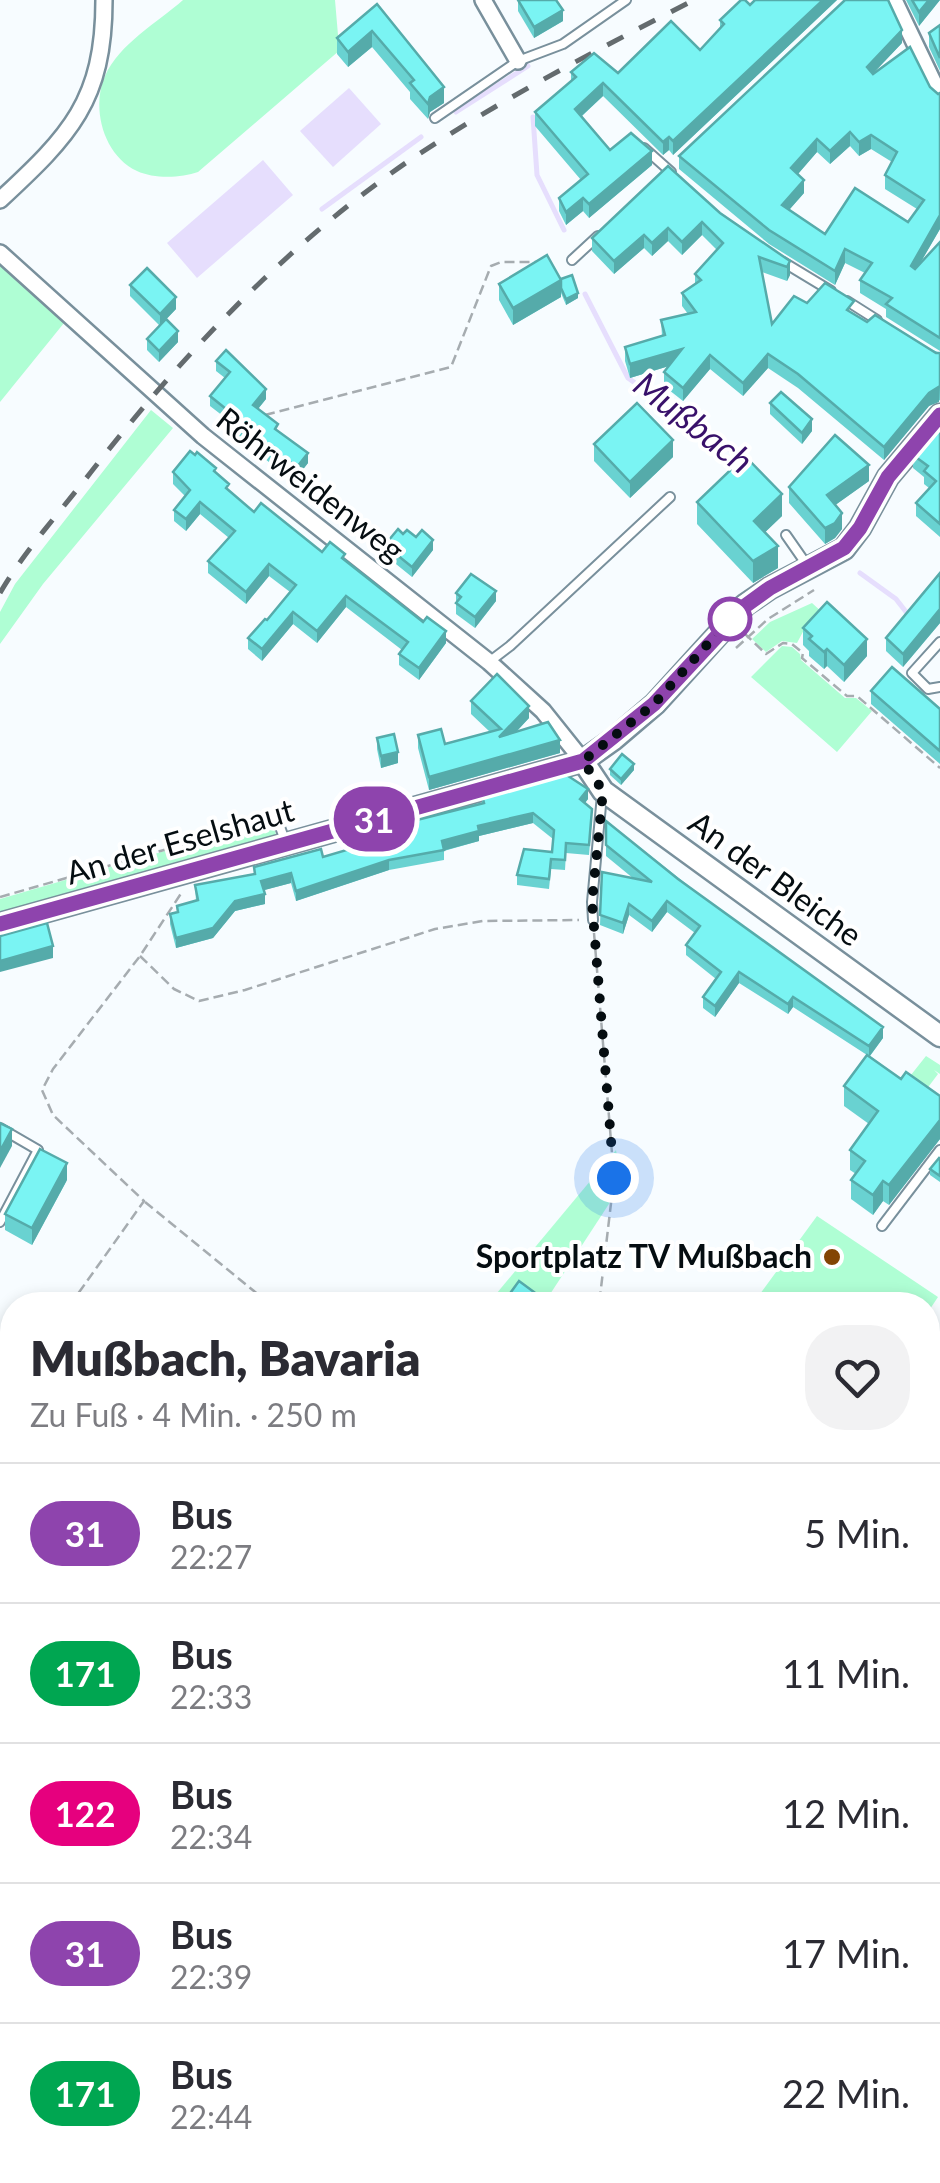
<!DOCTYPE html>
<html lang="de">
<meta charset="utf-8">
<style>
body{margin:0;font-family:Lato,sans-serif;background:#f2f2f3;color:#2b2b33;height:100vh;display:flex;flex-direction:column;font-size:38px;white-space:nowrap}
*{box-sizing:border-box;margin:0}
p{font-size:32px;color:#7c7c81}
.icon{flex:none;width:55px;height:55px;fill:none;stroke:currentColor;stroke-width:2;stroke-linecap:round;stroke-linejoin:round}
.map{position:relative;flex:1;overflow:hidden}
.drawer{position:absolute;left:0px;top:1292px;width:940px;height:892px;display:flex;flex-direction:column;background:#fff;border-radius:40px 40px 0 0;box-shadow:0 5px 15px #0003}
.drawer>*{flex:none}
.badge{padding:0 20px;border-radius:32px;font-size:35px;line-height:65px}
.you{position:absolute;width:50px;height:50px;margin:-25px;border:8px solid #fff;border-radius:50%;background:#1a73e8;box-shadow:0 0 0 15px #1a73e833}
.map>.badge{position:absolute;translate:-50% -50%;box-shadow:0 0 0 5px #fff}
.round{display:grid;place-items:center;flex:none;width:105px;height:105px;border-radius:40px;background:#f2f2f3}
.overview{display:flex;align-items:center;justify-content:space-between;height:170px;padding:0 30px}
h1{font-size:48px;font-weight:800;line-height:75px}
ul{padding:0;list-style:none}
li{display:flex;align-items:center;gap:30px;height:140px;padding:0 30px;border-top:2px solid #e1e1e2}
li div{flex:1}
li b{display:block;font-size:38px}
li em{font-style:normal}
li .badge{min-width:110px;font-weight:700;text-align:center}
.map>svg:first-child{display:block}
</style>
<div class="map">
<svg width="940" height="2183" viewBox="0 0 940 2183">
<rect width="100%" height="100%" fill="#f7fcff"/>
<!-- green -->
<g fill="#affed4">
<path d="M183,0H335L338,35L347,44L198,172C181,178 154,179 137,171C103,155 91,107 105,76C119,44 158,22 183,0Z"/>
<polygon points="0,264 64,323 0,402"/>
<polygon points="151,410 173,428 43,584 0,644 0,612 15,584"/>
<polygon points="812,603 823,613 806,626 797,643 782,641 766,652 752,639 770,622"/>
<polygon points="782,646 792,647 800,654 801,660 845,698 856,698 872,711 837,752 751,677"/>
<polygon points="273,824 277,838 0,914 0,899 254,825"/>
<polygon points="926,1056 940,1065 940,1074 934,1070 938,1074 920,1098 903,1085"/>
<polygon points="616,1150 622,1184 543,1305 487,1305"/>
<polygon points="817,1216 938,1297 928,1312 928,1305 752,1305"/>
</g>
<!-- water -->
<g fill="#e6defd">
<polygon points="349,88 381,124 333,167 300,131"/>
<polygon points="263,160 293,195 197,278 167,243"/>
</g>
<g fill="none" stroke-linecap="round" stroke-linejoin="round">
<!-- stream -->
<g stroke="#e6defd" stroke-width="5">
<polyline points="456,112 528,66"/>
<polyline points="533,117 537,175 564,230"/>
<polyline points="322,209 421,137"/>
<polyline points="585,294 628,378 744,460"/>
<polyline points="860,573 896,599 910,617"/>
</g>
<!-- service casing -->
<g stroke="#79909c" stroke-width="12">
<g id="service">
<polyline points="435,118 518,61 563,44 626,0"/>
<polyline points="644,148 671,172"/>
<polyline points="572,260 598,236"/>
<polyline points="783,262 831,291"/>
<polyline points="847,301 877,320"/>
<polyline points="786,535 809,568"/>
<polyline points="940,642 912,673 928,689 940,687"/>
<polyline points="489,662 510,646 670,497"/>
<polyline points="277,819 286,843"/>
<polyline points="593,920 592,902 602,795"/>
<polyline points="0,1128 38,1150 0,1222"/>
<polyline points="882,1226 940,1150"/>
<polyline points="816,2172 833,2183"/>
<polyline points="291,2179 296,2183"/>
<polyline points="660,2183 669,2172"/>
</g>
</g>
<!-- minor casing -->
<g stroke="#79909c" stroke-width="20">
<g id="minor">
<polyline points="483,0 518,61"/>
<polyline points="894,0 940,96"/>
<path d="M0,200C70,135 104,101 104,0"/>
<polyline points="0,253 203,436 489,662 543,711 583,761"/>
<polyline points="928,1511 940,1520"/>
<polyline points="928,1642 940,1625"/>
<polyline points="928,1879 940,1865"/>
<polyline points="928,2092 940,2100"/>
<polyline points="842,2183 849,2172"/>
</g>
</g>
<!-- secondary casing -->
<g stroke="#79909c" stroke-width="25">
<g id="secondary">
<polyline points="583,761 603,791 940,1036"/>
<polyline points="0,924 583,761 614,739 655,704 745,605 770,588 844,549 860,528 888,477 940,415"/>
</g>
</g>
<!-- path -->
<g stroke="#a6acb0" stroke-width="2.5" stroke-dasharray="10 5" stroke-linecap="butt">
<polyline points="265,415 451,367 491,266 501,262 537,262"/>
<polyline points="217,428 233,423"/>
<polyline points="744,633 766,654 783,643 792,644 803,653 802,658 847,696 857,696 940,768"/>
<polyline points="736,648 768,619 814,590"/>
<polyline points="0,897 265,821"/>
<polyline points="594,933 614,1178 599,1305"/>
<polyline points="140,956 174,989 199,1001 245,990 435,929 483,921 579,920"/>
<polyline points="145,1202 271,1305"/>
<polyline points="70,1305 144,1201 53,1115 42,1090 53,1069 140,956 182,892"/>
<polyline points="0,1403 12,1386"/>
<polyline points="0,1597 12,1605"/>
<polyline points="0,2063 12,2071"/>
<polyline points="37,2183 46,2172"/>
</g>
<!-- service -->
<use href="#service" stroke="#fff" stroke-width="8"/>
<!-- minor -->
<use href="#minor" stroke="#fff" stroke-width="15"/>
<!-- secondary -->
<use href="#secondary" stroke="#fff" stroke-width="20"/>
<!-- rail -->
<path stroke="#646b6e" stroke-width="5" stroke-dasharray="18 18" stroke-linecap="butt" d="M0,593C25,550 61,511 91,472C183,354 286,245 410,160C501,99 597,50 694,0"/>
</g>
<!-- wall -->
<g fill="#69d2d1" fill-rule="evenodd">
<polygon points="518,0 563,21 534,38 518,11"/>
<polygon points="755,0 837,0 673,155 669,150 663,155 603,96 582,116 610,150 652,165 589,218 583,211 566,225 559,211 559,198 581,180 535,126 535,112 571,82 571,72 618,73 700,50 720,28 720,20 750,5"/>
<polygon points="906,0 940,0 919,26"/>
<polygon points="377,4 444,103 430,112 428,119 410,99 410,92 372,47 348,67 337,54 337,38"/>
<polygon points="940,25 940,71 929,47 929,33"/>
<path d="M902,43L874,72L930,87L938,94L940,93V229L919,265L940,242V351L886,317V309L860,293V280L865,273L845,263L835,285L769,244L679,169V156ZM850,146L859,156L871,149L892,162L885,175V189L917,209L908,222L825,234L789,210L804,193L798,174L817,152L830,164Z"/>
<polygon points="720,213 790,261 790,275 787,281 762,272 772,324 807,303 854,314 867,322 940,353 940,400 929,406 884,460 798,388 768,368 743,396 710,369 683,401 664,386 664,372 669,366 630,378 625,361 625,347 662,336 661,320 688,314 682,306 682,293 695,284 695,274 717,250 702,235 682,255 668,241 652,256 644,248 614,274 592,251 592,238"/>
<polygon points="561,279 578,298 566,305 561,293 561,297 513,325 499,300 499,284"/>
<polygon points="130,285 176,309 166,319 178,342 159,362 147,350 147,339 160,326 130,296"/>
<polygon points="216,361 266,399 258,409 308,463 297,477 287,469 284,473 231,434 232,423 210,406 210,396 225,378 216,371"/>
<polygon points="770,403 812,431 802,444 770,414"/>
<polygon points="940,423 940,537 916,516 916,503 929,488 924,484 924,477 913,468 913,455"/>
<polygon points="594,444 673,457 630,498 594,461"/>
<polygon points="173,472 216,473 229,491 254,512 322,552 345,560 446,643 419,680 399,665 399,654 402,650 346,607 317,643 293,624 262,661 248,649 248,638 267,620 290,592 269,576 246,604 208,573 208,561 229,538 200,514 186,531 174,521 174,510 185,496 173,484"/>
<polygon points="869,481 835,505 842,529 835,538 825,544 789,503 789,487"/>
<polygon points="697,502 782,516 765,532 778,568 753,583 697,524"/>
<polygon points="403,534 433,550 412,577 391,560 391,554 388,551 388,541"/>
<polygon points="940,573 940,623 903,667 886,651 886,638"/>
<polygon points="456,593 496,601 475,628 456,614"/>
<polygon points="803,628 867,656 844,682 827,666 824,669 809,656 809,651 803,645"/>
<polygon points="871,691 940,709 940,764 871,704"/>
<polygon points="471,701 529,718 517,731 560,753 429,790 418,748 418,735 445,744 490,732 471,714"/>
<polygon points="377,738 398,763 381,768 377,749"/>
<polygon points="610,769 634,770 621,785 610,775"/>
<polygon points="482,795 588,799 585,803 592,819 589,855 566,853 565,870 551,869 549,889 517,885 517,875 552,852 553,839 533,823 479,836 479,841 444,851 444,860 389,870 296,901 291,883 264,890 265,904 235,911 213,938 176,948 170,924 170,914 177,912 177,906 196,901 195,885 254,874 254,867 323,857 356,847 356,844 401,831 401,824 482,804"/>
<polygon points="606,821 883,1038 870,1056 901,1079 940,1096 940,1139 889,1205 883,1201 873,1215 851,1199 851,1180 856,1174 850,1170 850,1150 869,1124 844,1106 844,1086 867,1055 793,1007 788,1014 739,983 715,1017 703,1008 703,997 716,979 686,955 686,945 695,933 667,912 652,932 629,915 623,934 600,925 602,872 634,879 606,856"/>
<polygon points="940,1159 940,1182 930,1175 930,1169"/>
<polygon points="67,1180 32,1245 5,1230 5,1214"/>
<polygon points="940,1444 940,1497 928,1488 928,1461"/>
<polygon points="928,1530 940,1539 940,1588 928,1578"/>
<polygon points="940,1766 940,1836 935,1832 928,1839 928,1780"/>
<polygon points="940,1869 940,1911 933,1920 928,1915 928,1883"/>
<polygon points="928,1969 934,2021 940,2025 940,2074 928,2066"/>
<polygon points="468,2172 568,2172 568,2180 566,2183 483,2183"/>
<polygon points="737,2172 769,2172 769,2178 766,2183 753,2183"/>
<polygon points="866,2172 928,2172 921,2183 915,2179 913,2183 876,2183 866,2176"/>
</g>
<!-- shaded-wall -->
<g fill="#55abaa">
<polygon points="823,0 837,0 673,155 673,141"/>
<polygon points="929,0 940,0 919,26 919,12"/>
<polygon points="563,10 563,21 534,38 534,27"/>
<polygon points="902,30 902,43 867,80 867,67"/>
<polygon points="372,31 372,47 348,67 348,52"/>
<polygon points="603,83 603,96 575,122 575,109"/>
<polygon points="444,87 444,103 430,112 428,119 428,104 430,97"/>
<polygon points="850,132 850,146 830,164 830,151"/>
<polygon points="871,135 871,149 859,156 859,142"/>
<polygon points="669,137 669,150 663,155 663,142"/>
<polygon points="817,139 817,152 791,182 791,168"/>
<polygon points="652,151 652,165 589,218 589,204"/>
<polygon points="804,180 804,193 782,218 782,205"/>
<polygon points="583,198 583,211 566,225 566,212"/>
<polygon points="940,215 940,229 911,279 911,266"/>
<polygon points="702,222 702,235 682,255 682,242"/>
<polygon points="668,228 668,241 652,256 652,243"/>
<polygon points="644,235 644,248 614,274 614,261"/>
<polygon points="845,249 845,263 835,285 835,271"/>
<polygon points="790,261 790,275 787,281 787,267"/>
<polygon points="561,280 561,297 513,325 513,308"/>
<polygon points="578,293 578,298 566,305 566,299"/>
<polygon points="176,297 176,309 160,326 160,314"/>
<polygon points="178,331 178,342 159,362 159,351"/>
<polygon points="682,349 682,362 630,378 630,364"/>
<polygon points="768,354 768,368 743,396 743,383"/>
<polygon points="710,355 710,369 683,401 683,388"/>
<polygon points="940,386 939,402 929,406 884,460 884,447 929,393"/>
<polygon points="266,389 266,399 253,415 253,405"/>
<polygon points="812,419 812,431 802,444 802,433"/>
<polygon points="673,440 673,457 630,498 630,482"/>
<polygon points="308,453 308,463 297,477 297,467"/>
<polygon points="869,465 869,481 827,511 827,495"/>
<polygon points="782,494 782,516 754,543 754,521"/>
<polygon points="200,502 200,514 186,531 186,519"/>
<polygon points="842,513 842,529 835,538 825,544 825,528"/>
<polygon points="433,540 433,550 412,577 412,567"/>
<polygon points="778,546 778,568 753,583 753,561"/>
<polygon points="269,564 269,576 246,604 246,592"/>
<polygon points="496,591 496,601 475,628 475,617"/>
<polygon points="346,596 346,607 317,643 317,631"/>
<polygon points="940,609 940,623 903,667 903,654"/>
<polygon points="293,612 293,624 262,661 262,649"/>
<polygon points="446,631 446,643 419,680 419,668"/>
<polygon points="867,639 867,656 844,682 844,665"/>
<polygon points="827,649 827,666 824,669 824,652"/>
<polygon points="529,706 529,718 499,750 499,737"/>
<polygon points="560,740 560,753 429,790 429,777"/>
<polygon points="398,752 398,763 381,768 381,756"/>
<polygon points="634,764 634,770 621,785 621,779"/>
<polygon points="588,789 588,799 580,809 580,799"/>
<polygon points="533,813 533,823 479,836 479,841 442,851 442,841 478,826"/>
<polygon points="389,860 389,870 296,901 296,891"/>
<polygon points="291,873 291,883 261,891 261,881"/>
<polygon points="265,894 265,904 235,911 213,938 176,948 176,938 235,901"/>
<polygon points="667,901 667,912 652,932 652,921"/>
<polygon points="629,904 629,915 623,934 623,923"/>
<polygon points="53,946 53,958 0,972 0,961"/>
<polygon points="739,972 739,983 715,1017 715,1006"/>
<polygon points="793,997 793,1007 788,1014 788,1004"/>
<polygon points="883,1027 883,1038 869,1057 869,1046"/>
<polygon points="940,1120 940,1139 889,1205 889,1185"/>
<polygon points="12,1129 12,1146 0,1168 0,1151"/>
<polygon points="67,1163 67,1180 32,1245 32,1228"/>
<polygon points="883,1181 883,1201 873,1215 873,1195"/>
<polygon points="940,1728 940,1739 930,1753 930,1742"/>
<polygon points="935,1821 935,1832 928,1839 928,1829"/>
<polygon points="940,1901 940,1911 933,1920 933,1909"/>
<polygon points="940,1930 940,1941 928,1955 928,1945"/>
<polygon points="940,2002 940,2011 929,2028 929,2018"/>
<polygon points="940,2144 940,2154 921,2183 921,2173 928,2172 928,2163"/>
<polygon points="559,2172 568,2172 568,2180 566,2183 551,2183"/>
<polygon points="766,2172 769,2172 769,2178 766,2183 762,2183 762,2179"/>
<polygon points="913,2172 915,2172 915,2179 913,2183 906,2183"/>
</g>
<!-- building -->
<g fill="#7af4f3" stroke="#55abaa" stroke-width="2.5" fill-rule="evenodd">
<polygon points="518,0 556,0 563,10 534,27"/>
<polygon points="741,0 745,0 750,5 755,0 823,0 673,141 669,137 663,142 603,83 575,109 610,150 631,133 652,151 589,204 583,198 566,212 559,198 588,174 535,112 576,77 571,72 594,53 618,73 671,21 700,50 724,24 720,20"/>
<path d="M845,0H888L902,30L867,67L873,74L910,47L930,87L938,94L940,93V215L911,266L915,269L940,242V338L886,304L892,298L860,280L872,263L845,249L835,271L769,230L679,156ZM850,132L859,142L871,135L897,152L885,175L924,200L908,222L855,188L825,234L782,205L804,180L791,168L817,139L830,151Z"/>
<polygon points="912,0 929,0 919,12"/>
<polygon points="377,4 444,87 430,97 428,104 410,83 414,80 372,31 348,52 337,38"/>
<polygon points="940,25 940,58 929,33"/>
<polygon points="668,166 720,213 790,261 787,267 759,257 772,324 794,296 807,303 825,283 854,301 847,310 867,322 875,315 936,353 940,353 940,386 929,393 884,447 798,374 768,354 743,383 710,355 683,388 664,372 682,349 630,364 625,347 665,335 661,320 696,312 682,293 701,280 695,274 723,243 702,222 682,242 668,228 652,243 644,235 614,261 592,238"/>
<polygon points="547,255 561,280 513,308 499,284"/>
<polygon points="147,268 176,297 160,314 130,285"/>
<polygon points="572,275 578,293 566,299 561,288 561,279"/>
<polygon points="166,319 178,331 159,351 147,339"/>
<polygon points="226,350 266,389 253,405 278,424 275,429 308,453 297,467 287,460 284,463 231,424 236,417 210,396 230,372 216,361"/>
<polygon points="781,392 812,419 802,433 770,403"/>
<polygon points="637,403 673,440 630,482 594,444"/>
<polygon points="940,423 940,524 916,503 936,481 924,471 928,466 913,455"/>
<polygon points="835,435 869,465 827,495 842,513 835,523 825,528 789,487"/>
<polygon points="190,451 195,455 197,452 216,468 214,471 229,484 226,488 254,512 261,503 322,552 330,542 345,554 342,558 423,622 427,617 446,631 419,668 399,654 408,642 346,596 317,631 293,612 262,649 248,638 265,619 267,620 296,585 269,564 246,592 208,561 235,531 200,502 186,519 174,510 190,490 173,472"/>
<polygon points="745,456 782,494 754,521 778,546 753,561 697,502"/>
<polygon points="398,529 403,534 407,530 416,537 422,530 433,540 412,567 391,550 394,546 388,541"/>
<polygon points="940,573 940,609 903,654 886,638"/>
<polygon points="471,574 496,591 475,617 456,603 461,597 456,593"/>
<polygon points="827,602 867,639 844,665 827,649 824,652 809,639 812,636 803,628"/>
<polygon points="892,667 940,709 940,751 871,691"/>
<polygon points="497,674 529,706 499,737 548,722 560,740 429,777 418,735 441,729 445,744 501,729 471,701"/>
<polygon points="394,734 398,752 381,756 377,738"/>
<polygon points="622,754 634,764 621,779 610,769"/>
<polygon points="562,772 588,789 580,799 592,809 589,845 566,843 565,860 551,859 549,879 517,875 524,849 552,852 554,830 533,813 478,826 479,831 442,841 444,850 389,860 296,891 291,873 261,881 265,894 235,901 213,928 176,938 170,914 178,912 177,906 198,900 195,885 255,874 254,867 321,849 323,857 357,847 356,844 403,831 401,824 484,803 482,795"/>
<polygon points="606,821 678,879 883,1027 869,1046 793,997 788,1004 739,972 715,1006 703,997 721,972 686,945 700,926 667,901 652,921 629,904 623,923 600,915 602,872 652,882 606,845"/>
<polygon points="47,923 53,946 0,961 0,936"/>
<polygon points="867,1055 901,1079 906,1072 940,1096 940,1120 889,1185 883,1181 873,1195 851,1180 865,1161 850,1150 878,1111 844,1086"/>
<polygon points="0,1123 12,1129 0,1151"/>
<polygon points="40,1149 67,1163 32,1228 5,1214"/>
<polygon points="939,1158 940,1159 940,1176 930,1169"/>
<polygon points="519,1281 538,1295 531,1305 515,1305 506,1299"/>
<polygon points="940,1444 940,1486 928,1477 928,1461"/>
<polygon points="928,1530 940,1539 940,1576 928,1567"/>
<polygon points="928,1692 940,1701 940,1728 930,1742 928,1740"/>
<polygon points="940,1766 940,1826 935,1821 928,1829 928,1780"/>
<polygon points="940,1869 940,1901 933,1909 928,1905 928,1883"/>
<polygon points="928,1923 940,1930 928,1945"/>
<polygon points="928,1980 940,1988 940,2002 929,2018 940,2025 940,2064 928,2056"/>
<polygon points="928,2106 934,2111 935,2109 940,2111 940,2144 928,2163"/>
<polygon points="497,2172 559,2172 551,2183 512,2183"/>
<polygon points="752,2172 766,2172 762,2179"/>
<polygon points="875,2172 913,2172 906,2183 891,2183"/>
</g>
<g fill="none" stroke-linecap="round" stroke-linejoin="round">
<!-- line casing -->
<g stroke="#fff" stroke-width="22">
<polyline id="line" points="0,924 583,761 654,704 745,606 770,588 844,548 860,528 888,477 940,415"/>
</g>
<!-- line -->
<use href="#line" stroke="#8e44ad" stroke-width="15"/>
<!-- walk -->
<polyline stroke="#050d11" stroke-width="10" stroke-dasharray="0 18" points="614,1178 592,902 603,791 583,761 654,704 730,619"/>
</g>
<!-- markers -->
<circle fill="#fff" stroke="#8e44ad" stroke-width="5" cx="730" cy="619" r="20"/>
<circle fill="#834504" stroke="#fff" stroke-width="4" cx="832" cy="1257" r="10"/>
<g text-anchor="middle" stroke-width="8" stroke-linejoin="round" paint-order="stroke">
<!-- street labels -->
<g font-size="32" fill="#050d11" stroke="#fff">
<text transform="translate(310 485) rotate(38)" y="11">Röhrweidenweg</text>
<text transform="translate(180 842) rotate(-16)" y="11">An der Eselshaut</text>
<text transform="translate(775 879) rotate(36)" y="11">An der Bleiche</text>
</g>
<!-- poi labels -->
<g font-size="32" font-weight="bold" fill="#050d11" stroke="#fff" text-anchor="end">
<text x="812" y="1268">Sportplatz TV Mußbach</text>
</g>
<!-- water labels -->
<g font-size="35" font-style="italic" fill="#39116a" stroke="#fff">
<text transform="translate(693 423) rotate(38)" y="12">Mußbach</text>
</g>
</g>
</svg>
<div class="you" style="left:614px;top:1178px"></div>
<b class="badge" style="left:374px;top:819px;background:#8e44ad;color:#fff">31</b>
<section class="drawer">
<div class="overview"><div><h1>Mußbach, Bavaria</h1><p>Zu Fuß · 4 Min. · 250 m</p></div><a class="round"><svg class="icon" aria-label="heart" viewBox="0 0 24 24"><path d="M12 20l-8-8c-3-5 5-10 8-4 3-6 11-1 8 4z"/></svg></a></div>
<ul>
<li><span class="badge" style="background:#8e44ad;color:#fff">31</span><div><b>Bus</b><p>22:27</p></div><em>5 Min.</em></li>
<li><span class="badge" style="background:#00a651;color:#fff">171</span><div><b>Bus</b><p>22:33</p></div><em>11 Min.</em></li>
<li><span class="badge" style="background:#e6007e;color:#fff">122</span><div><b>Bus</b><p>22:34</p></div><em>12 Min.</em></li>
<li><span class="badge" style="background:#8e44ad;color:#fff">31</span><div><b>Bus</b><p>22:39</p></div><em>17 Min.</em></li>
<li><span class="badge" style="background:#00a651;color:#fff">171</span><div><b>Bus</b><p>22:44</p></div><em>22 Min.</em></li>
</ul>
</section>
</div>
